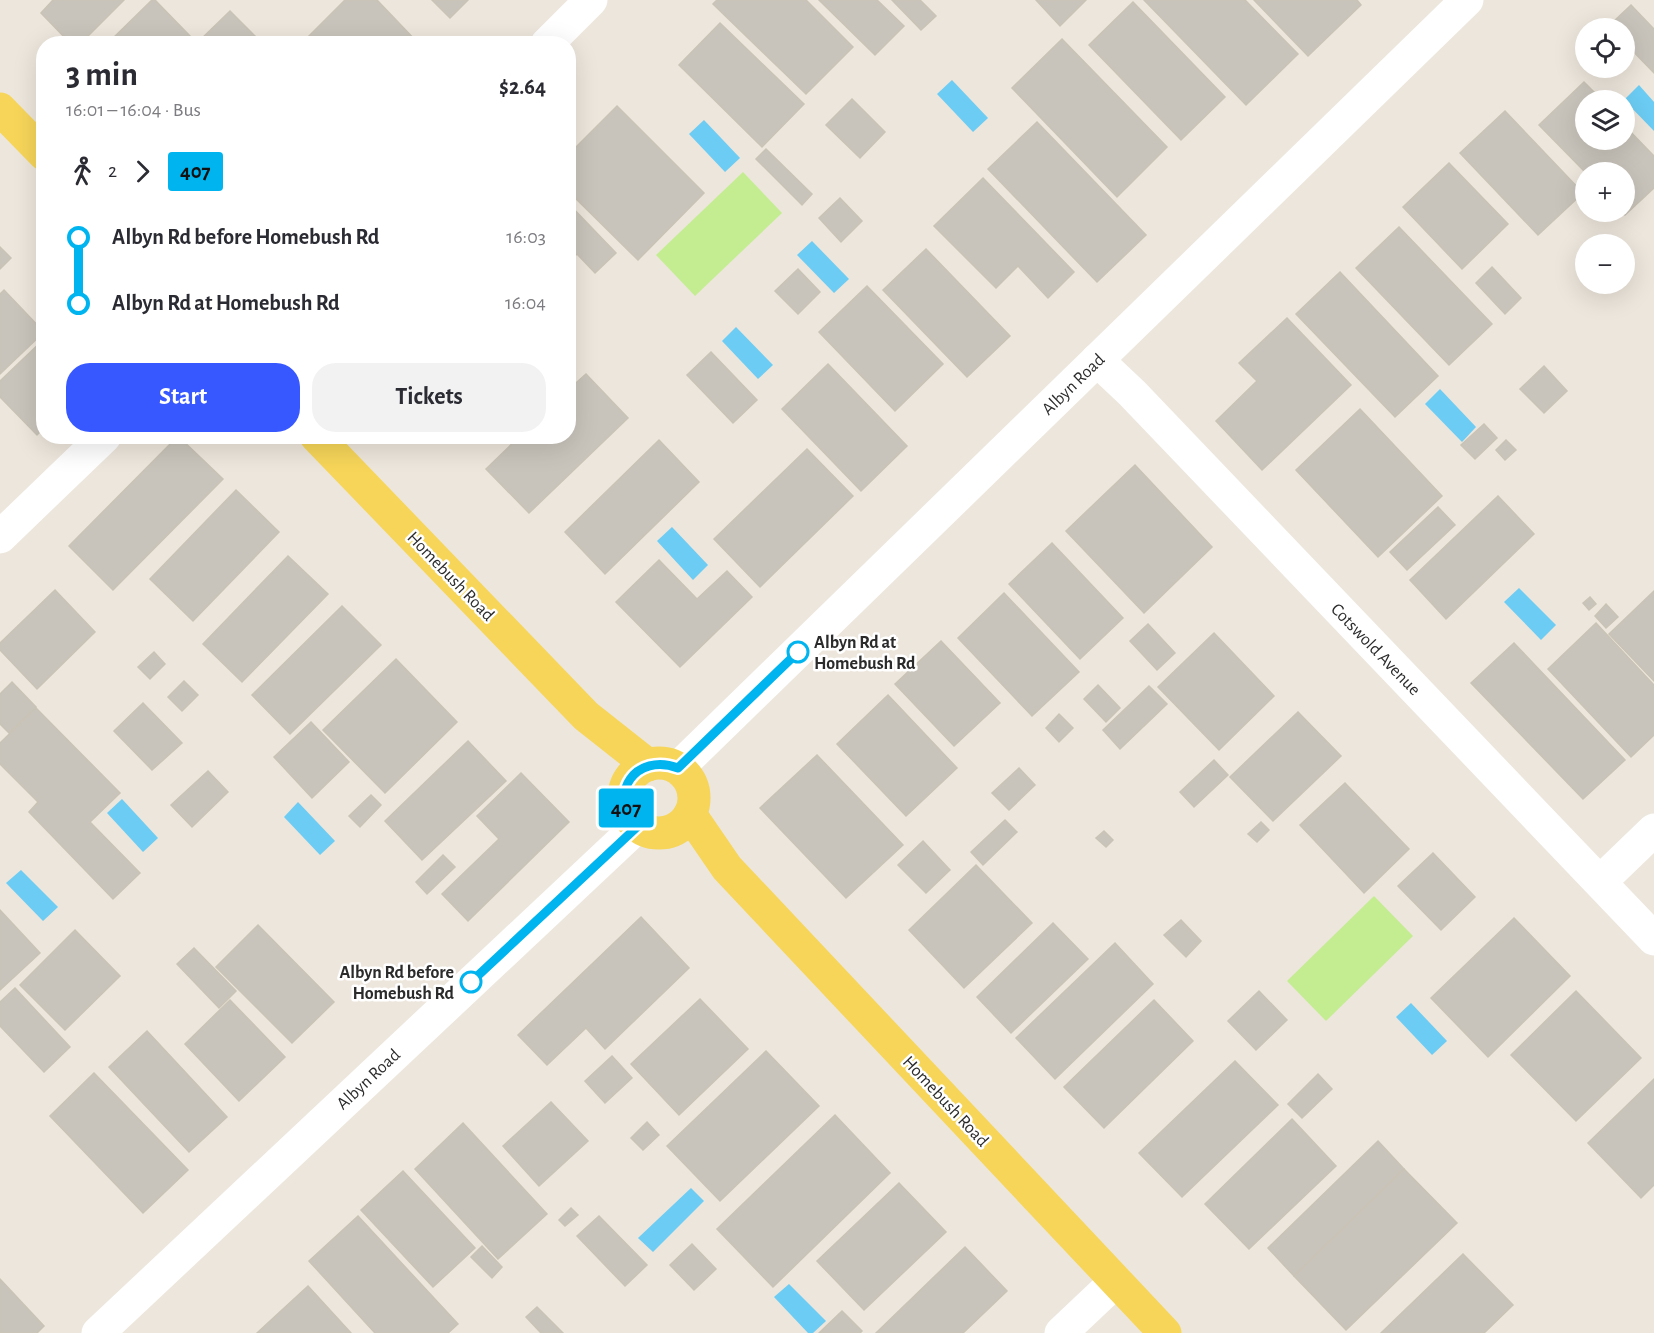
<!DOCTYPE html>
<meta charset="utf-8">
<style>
body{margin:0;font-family:"Alegreya Sans",sans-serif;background:#f2f2f3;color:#2b2b33;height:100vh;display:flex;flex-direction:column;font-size:22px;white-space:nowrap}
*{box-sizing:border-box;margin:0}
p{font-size:20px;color:#7c7c81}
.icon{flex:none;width:33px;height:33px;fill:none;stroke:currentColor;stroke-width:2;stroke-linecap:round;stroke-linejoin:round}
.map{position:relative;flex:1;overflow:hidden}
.side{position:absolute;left:36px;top:36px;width:540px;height:408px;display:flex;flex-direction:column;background:#fff;border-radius:24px;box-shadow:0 6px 24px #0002}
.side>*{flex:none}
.badge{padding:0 12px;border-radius:4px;font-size:21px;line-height:39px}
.tools{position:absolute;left:1575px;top:18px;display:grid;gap:12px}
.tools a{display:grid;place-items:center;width:60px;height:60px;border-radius:50%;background:#fff;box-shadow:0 6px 24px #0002;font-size:30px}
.map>.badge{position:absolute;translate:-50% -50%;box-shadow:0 0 0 3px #fff}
.legs{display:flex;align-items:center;gap:9px;height:66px;padding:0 30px;font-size:20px}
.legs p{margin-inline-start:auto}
.head{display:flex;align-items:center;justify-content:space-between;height:102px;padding:0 30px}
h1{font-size:33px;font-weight:600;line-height:45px}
.primary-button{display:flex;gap:12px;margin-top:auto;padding:12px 30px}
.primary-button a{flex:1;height:69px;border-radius:24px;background:#3858ff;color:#fff;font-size:24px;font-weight:600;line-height:69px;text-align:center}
.primary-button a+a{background:#f2f2f3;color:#2b2b33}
ul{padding:0 30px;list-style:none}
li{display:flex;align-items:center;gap:21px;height:66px;font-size:22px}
li i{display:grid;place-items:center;width:9px;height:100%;margin:0 8px;background:currentColor}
li i::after{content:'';width:15px;height:15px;margin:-8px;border:4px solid;border-radius:50%;background:#fff}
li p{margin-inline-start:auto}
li:first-child i{background:linear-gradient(#0000 50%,currentColor 0)}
li:last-child i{background:linear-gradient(currentColor 50%,#0000 0)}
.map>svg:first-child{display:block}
</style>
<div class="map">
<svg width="1654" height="1333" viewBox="0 0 1654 1333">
<rect width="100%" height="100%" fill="#ede6dc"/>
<!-- pitch -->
<g fill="#c4ed92">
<polygon points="743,172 782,213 695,296 656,255"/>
<polygon points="1374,896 1413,936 1326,1021 1287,981"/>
</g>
<!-- water -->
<g fill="#6cccf3">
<polygon points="952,80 988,118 973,132 937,94"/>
<polygon points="1639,85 1654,102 1654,131 1624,100"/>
<polygon points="704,120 740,158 725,172 689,134"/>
<polygon points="812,241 849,279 834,293 797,255"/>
<polygon points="736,327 773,365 758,379 722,341"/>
<polygon points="1440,389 1476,427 1462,442 1425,404"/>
<polygon points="672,527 708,565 693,580 657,541"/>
<polygon points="1519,588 1556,625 1541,640 1504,602"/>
<polygon points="122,799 158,838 143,852 107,813"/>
<polygon points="298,802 335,841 320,855 284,817"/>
<polygon points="21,870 58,907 43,921 6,883"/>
<polygon points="1411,1003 1447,1041 1432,1055 1396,1017"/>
<polygon points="691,1188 704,1201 653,1252 638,1238"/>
<polygon points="789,1284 826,1321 813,1333 808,1333 774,1297"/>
</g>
<!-- building -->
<g fill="#c9c4bb" stroke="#c9c3b6" stroke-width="1.5">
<polygon points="53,0 124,0 80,44 71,44 41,13"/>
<polygon points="152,0 155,0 190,36 182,44 107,44"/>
<polygon points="345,0 377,0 419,44 301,44"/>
<polygon points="432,0 468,0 450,18"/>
<polygon points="717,0 806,0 853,47 806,94 713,4"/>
<polygon points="819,0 877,0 904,26 875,55"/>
<polygon points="892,0 920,0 936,16 921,30"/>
<polygon points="1036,0 1086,0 1060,26"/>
<polygon points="1144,0 1245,0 1298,54 1246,105"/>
<polygon points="1254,0 1357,0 1361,5 1308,56"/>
<polygon points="1133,2 1225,97 1181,140 1089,45"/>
<polygon points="1631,5 1654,29 1654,73 1624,42 1624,28 1612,28 1609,26"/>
<polygon points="230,11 263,44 196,44"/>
<polygon points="720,23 804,104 762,147 679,65"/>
<polygon points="1062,39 1167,147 1117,197 1012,88"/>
<polygon points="1584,82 1602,100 1586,100 1586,140 1624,140 1624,125 1654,156 1654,188 1625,215 1622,212 1624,212 1624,172 1586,173 1539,125"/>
<polygon points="852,99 885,132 860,158 826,125"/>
<polygon points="617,106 704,193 638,260 568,191 568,155"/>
<polygon points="1505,111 1583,193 1538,235 1460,153"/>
<polygon points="1037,122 1146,235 1097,282 988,169"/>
<polygon points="766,149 812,194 802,205 756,159"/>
<polygon points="1449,163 1508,224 1462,269 1403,207"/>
<polygon points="983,178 1074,272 1048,298 1018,266 996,288 934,226"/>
<polygon points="840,198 862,221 841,242 819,218"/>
<polygon points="568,203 616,253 595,273 577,254 568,263"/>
<polygon points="1399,227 1492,324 1449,365 1356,268"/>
<polygon points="0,247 11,258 0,269"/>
<polygon points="926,249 1010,336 967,377 883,290"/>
<polygon points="1492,267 1521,298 1505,314 1476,283"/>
<polygon points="798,269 820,292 798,314 775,291"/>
<polygon points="1340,272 1438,376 1395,417 1296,314"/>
<polygon points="867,286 943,364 895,411 819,332"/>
<polygon points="4,290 44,332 0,374 0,294"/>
<polygon points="1287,318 1351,385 1262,470 1216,421 1257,381 1239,363"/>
<polygon points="44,339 44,428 37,435 0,397 0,381"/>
<polygon points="711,352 757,400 733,423 687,375"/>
<polygon points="828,364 907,446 861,491 782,409"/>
<polygon points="1544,366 1567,391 1544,413 1520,389"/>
<polygon points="586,374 628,418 529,513 486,469 520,436 568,436 568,390"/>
<polygon points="1360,409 1442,496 1378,557 1296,470"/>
<polygon points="1484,424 1497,438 1475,459 1461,445"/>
<polygon points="178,436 223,479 113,590 69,546"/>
<polygon points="659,440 699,482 605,574 565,532"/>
<polygon points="1506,440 1516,450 1505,460 1496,450"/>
<polygon points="807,449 853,496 760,587 714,539"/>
<polygon points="1135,465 1212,547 1144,613 1066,531"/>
<polygon points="236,490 279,532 193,621 150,579"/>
<polygon points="1498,496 1534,534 1446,619 1410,580"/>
<polygon points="1438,507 1455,525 1407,570 1390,552"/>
<polygon points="1052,543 1123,618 1080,659 1009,584"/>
<polygon points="288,556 328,594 242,682 203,644"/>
<polygon points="659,560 697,599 727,571 752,597 680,667 616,602"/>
<polygon points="55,590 95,632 37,689 0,650 0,643"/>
<polygon points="1654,591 1654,681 1609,634"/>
<polygon points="1004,593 1079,672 1032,716 958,638"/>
<polygon points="1590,597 1596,604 1589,610 1583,603"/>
<polygon points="1606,604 1618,617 1606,628 1595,616"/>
<polygon points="342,606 381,645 290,734 252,695"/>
<polygon points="1596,623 1654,685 1654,735 1631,757 1548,669"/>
<polygon points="1148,624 1175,653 1157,670 1130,641"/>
<polygon points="1214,633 1274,696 1219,750 1158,687"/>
<polygon points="941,641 1000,703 954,746 895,684"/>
<polygon points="1514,643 1625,760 1583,799 1471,683"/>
<polygon points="154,652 165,664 150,679 138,667"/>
<polygon points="396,659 457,722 385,793 323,730"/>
<polygon points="184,681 198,695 182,711 168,697"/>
<polygon points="12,682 36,707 9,733 0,724 0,694"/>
<polygon points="1098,685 1120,708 1106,722 1084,699"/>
<polygon points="1149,686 1167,704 1120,749 1103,730"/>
<polygon points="888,695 957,768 906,816 837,744"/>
<polygon points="143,703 182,743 152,770 114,731"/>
<polygon points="36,708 120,793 90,822 140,873 113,899 29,812 38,802 0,764 0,743"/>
<polygon points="1298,712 1341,756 1273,821 1230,777"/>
<polygon points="1059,714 1073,728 1059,742 1046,728"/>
<polygon points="311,722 349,762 312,798 274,757"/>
<polygon points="468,741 506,781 422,860 385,821"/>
<polygon points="817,755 903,845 846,898 760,808"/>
<polygon points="1214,760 1228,775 1194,807 1180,792"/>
<polygon points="1019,768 1035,785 1009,810 992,793"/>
<polygon points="208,771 228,792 192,827 171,805"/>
<polygon points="521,773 569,822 468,921 442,894 499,839 477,816"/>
<polygon points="1345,783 1409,849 1364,893 1300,825"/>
<polygon points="371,795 381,805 360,827 349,816"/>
<polygon points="1005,820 1017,832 983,865 971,852"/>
<polygon points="1261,822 1269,830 1257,842 1248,834"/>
<polygon points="1104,831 1113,840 1106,847 1096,838"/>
<polygon points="923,841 950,870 926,893 898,865"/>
<polygon points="1433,853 1475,897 1441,930 1398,886"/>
<polygon points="443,855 455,867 427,894 416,882"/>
<polygon points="976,865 1032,923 964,988 909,930"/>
<polygon points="0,910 40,953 0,990"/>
<polygon points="641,917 689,968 605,1049 586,1028 547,1065 518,1035"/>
<polygon points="1514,918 1570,976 1488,1057 1431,998"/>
<polygon points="1181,920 1201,941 1186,957 1164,935"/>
<polygon points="1053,923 1088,959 1011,1033 977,997"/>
<polygon points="258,925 334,1002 292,1043 216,967"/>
<polygon points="75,930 120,976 65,1030 20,985"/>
<polygon points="1115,943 1153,984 1055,1079 1016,1038"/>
<polygon points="194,948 236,991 219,1008 177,964"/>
<polygon points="15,988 70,1047 44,1072 0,1026 0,1002"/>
<polygon points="1259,991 1287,1020 1256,1050 1228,1021"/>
<polygon points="1576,991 1641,1058 1576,1121 1511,1055"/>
<polygon points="700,999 748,1049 679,1115 631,1064"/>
<polygon points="230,1000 285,1057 239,1101 185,1044"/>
<polygon points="1154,1000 1193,1041 1104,1128 1064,1087"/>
<polygon points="147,1031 227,1117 189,1152 109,1067"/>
<polygon points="766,1051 819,1106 720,1201 667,1146"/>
<polygon points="612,1056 632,1078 605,1103 585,1081"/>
<polygon points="1235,1061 1278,1105 1182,1197 1139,1153"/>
<polygon points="94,1073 188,1170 143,1213 50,1116"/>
<polygon points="1318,1074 1332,1089 1302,1118 1288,1104"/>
<polygon points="1654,1079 1654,1185 1641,1198 1588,1143"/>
<polygon points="551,1102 588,1141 539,1186 503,1146"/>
<polygon points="835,1115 890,1173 773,1287 717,1229"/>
<polygon points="1292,1119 1336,1166 1249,1249 1205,1204"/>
<polygon points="647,1122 659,1135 643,1150 631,1138"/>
<polygon points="463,1123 547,1214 498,1259 415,1169"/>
<polygon points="1378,1141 1404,1169 1294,1276 1268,1248"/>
<polygon points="1404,1169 1457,1223 1346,1330 1294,1276"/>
<polygon points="403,1171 475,1248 433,1287 361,1210"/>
<polygon points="899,1183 946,1232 864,1310 817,1261"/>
<polygon points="571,1208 578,1215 565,1226 559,1220"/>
<polygon points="358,1216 458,1324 448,1333 375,1333 309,1261"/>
<polygon points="599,1216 647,1265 625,1286 577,1236"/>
<polygon points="692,1244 716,1269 694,1290 670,1265"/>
<polygon points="482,1246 502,1267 492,1278 471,1257"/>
<polygon points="965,1247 1007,1291 963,1333 876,1333"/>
<polygon points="1463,1254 1513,1305 1484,1333 1381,1333"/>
<polygon points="0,1279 44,1326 37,1333 0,1333"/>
<polygon points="308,1286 351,1333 257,1333"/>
<polygon points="537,1307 563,1333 541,1333 526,1317"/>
<polygon points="842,1311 862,1331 860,1333 819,1333"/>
</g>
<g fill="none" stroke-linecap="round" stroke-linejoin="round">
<!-- minor -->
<g stroke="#fff" stroke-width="33">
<polyline points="547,44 591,0"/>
<polyline points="1097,360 1132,393 1654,939"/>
<polyline points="0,537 105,436"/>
<polyline points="678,768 1467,0"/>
<polyline points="1600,882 1654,830"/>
<polyline points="98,1333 638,826"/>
<polyline points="1061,1333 1116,1281"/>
</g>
<!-- major -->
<g stroke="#f6d559" stroke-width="33">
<polyline points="0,109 44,154"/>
<polyline points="316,436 586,716 648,765"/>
<circle cx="659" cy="798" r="35"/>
<polyline points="690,814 727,868 1165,1333"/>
</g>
</g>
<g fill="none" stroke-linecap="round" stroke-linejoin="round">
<!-- line-1 casing -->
<g stroke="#fff" stroke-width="14">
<path id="line-1" d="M471,982L638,826C606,794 636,752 678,768L798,652"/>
</g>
<!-- line-1 -->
<use href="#line-1" stroke="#00b5ef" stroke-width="9"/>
</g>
<!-- markers -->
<g fill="#fff" stroke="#00b5ef" stroke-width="3">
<circle cx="798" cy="652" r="10"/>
<circle cx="471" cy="982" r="10"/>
</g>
<g text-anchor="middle" stroke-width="5" stroke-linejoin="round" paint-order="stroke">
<!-- street labels -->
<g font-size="18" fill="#2b2b2b" stroke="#fff">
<text transform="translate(1073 384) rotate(-44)" y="6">Albyn Road</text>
<text transform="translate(451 576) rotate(46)" y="6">Homebush Road</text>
<text transform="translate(1376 649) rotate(46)" y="6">Cotswold Avenue</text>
<text transform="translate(368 1079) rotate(-43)" y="6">Albyn Road</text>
<text transform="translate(946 1101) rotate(47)" y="6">Homebush Road</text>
</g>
<!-- stop labels -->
<g font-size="18" font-weight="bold" fill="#2b2b2b" stroke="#fff" text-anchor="start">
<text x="814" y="648">Albyn Rd at<tspan x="814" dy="21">Homebush Rd</tspan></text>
<text x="454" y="978" text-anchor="end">Albyn Rd before<tspan x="454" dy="21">Homebush Rd</tspan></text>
</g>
</g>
</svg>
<div class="tools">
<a><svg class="icon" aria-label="locate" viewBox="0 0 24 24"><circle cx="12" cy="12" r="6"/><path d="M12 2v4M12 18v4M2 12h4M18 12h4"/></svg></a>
<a><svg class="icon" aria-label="layers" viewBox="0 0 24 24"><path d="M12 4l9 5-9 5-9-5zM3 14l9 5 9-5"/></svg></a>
<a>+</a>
<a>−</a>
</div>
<b class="badge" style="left:626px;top:808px;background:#00b5ef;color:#111">407</b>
<section class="side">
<div class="head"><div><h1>3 min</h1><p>16:01 – 16:04 · Bus</p></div><b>$2.64</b></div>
<div class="legs"><svg class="icon" aria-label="walk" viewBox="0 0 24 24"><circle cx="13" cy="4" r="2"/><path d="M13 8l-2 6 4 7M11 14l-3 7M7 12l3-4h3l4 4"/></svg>2<svg class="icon" aria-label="forward" viewBox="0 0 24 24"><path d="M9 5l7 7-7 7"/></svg><b class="badge" style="background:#00b5ef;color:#111">407</b></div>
<ul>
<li><i style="color:#00b5ef"></i><b>Albyn Rd before Homebush Rd</b><p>16:03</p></li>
<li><i style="color:#00b5ef"></i><b>Albyn Rd at Homebush Rd</b><p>16:04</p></li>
</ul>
<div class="primary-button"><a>Start</a><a>Tickets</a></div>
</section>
</div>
